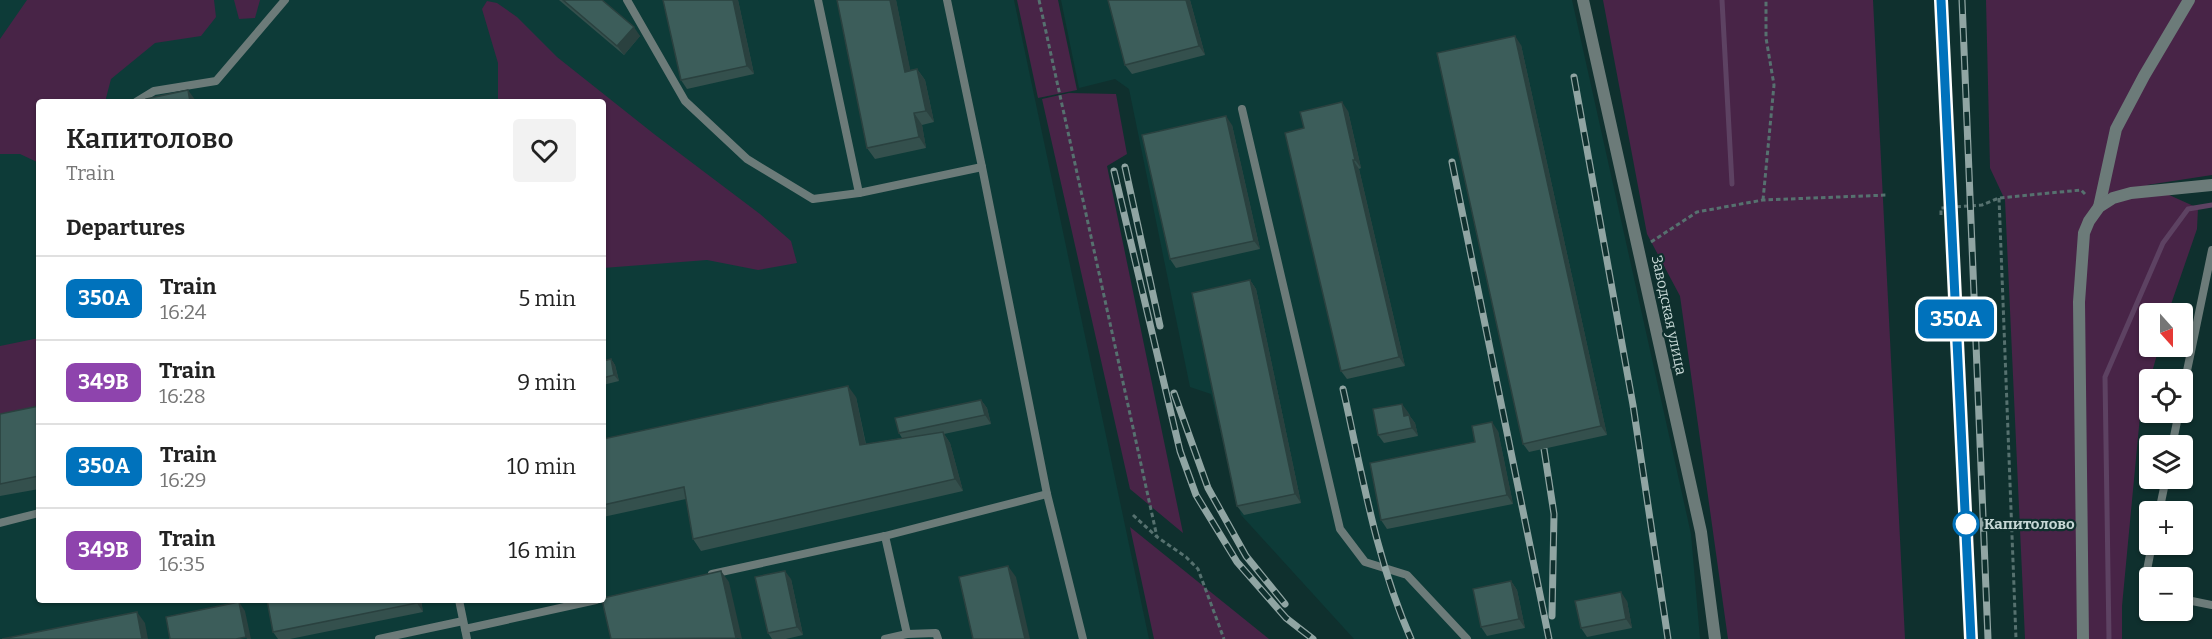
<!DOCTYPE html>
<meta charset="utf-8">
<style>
body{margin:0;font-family:Bitter,serif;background:#f2f2f2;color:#222;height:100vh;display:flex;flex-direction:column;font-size:22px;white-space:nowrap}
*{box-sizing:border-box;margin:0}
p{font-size:20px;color:#767676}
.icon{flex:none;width:33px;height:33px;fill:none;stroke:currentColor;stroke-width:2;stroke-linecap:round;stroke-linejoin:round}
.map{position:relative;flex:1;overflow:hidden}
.sheet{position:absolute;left:36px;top:99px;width:570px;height:504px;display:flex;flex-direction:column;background:#fff;border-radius:6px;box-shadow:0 2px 4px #0004}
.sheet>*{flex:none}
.badge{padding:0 12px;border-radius:9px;font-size:21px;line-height:39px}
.needle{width:39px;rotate:159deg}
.controls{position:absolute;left:2139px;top:303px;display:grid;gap:12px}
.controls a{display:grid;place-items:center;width:54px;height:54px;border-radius:6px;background:#fff;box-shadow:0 2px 4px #0004;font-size:30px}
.map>.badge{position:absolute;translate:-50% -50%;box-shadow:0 0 0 3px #fff}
h2{padding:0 30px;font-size:22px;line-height:54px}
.round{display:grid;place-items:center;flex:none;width:63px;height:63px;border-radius:6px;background:#f2f2f2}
.summary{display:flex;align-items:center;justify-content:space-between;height:102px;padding:0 30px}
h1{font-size:28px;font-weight:600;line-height:45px}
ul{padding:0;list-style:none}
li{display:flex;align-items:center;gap:18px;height:84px;padding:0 30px;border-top:2px solid #e0e0e0}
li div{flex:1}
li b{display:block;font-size:22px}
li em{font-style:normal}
li .badge{min-width:66px;font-weight:700;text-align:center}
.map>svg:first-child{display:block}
</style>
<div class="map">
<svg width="2212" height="639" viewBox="0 0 2212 639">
<rect width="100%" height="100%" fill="#0f302e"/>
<!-- built -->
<g fill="#0d3b38" fill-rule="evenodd">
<path d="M0,0H1014L1149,639H0ZM39,102H603V600H39Z"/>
<polygon points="1061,0 1572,0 1691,534 1700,639 1354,639 1241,515 1211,394 1190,387 1129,89 1115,79 1079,88"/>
</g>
<!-- green -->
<g fill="#482447">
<polygon points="27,0 214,0 216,17 201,36 155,43 111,79 105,102 39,102 39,163 20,154 0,154 0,39"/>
<polygon points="234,0 260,0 255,18 239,19"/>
<polygon points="1017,0 1058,0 1077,90 1038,98"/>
<polygon points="1603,0 1873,0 1905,639 1728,639 1680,296 1647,234"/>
<polygon points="1986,0 2212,0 2212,175 2147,185 2198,208 2197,229 2168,313 2150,314 2150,346 2159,347 2140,416 2122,606 2122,639 2025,639 2005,200 1990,168"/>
<polygon points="487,1 497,3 517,17 557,57 654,134 760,214 791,241 797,263 758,270 707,260 603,268 603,102 498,102 498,63 482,9"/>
<polygon points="1069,93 1116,94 1127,154 1107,166 1183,533 1130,489 1042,99"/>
<polygon points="39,338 39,410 0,418 0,346"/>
<polygon points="1130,527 1269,639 1154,639"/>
</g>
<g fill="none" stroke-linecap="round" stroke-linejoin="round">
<!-- stream -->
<g stroke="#5d4262" stroke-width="5">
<polyline points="1722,0 1732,184"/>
<polyline points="2109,639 2105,377 2163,243 2188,209 2212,205"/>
</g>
<!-- path -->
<g stroke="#56716f" stroke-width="3" stroke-dasharray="4.5 3" stroke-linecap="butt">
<polyline points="1039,0 1157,537"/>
<polyline points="1999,198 2016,639"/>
<polyline points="1763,200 1774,85 1766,38 1766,0"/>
<polyline points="1941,215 1941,208 1982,205 1999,198 2081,190 2087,196"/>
<polyline points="1651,242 1697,212 1763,200 1888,195"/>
<polyline points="1133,515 1157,537 1186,557 1198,569 1224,639"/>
</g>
<!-- service -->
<g stroke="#6c7b79" stroke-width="8">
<polyline points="627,0 685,101 747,159 813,199 859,193 982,167"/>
<polyline points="818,0 859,193"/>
<polyline points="947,0 982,167 1047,494 1083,639"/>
<polyline points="136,102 154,91 216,81 285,0"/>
<polyline points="1242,109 1340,529 1365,562 1407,575 1467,639"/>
<polyline points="2182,395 2212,250"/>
<polyline points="2172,446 2179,412"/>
<polyline points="2159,512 2166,478"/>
<polyline points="0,523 39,513"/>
<polyline points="885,536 907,634"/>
<polyline points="712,574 885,536 1047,494"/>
<polyline points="2150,592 2143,591 2152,544"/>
<polyline points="2182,599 2212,605"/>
<polyline points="459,600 467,639"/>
<polyline points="465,629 596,600"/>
<polyline points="379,639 463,621"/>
<polyline points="885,639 907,634 936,633 938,639"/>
</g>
<!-- minor -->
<g stroke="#6c7b79" stroke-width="12">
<polyline points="1583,0 1701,532 1715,639"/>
<polyline points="2099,207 2116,129 2144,76 2189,0"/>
<polyline points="2083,639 2079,302 2084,233 2089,221 2099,207 2113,198 2131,193 2212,185"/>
</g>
<!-- rail casing -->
<g stroke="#90a5a3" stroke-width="7">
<g id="rail">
<polyline points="1941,0 1971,639"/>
<polyline points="1962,0 1988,639"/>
<polyline points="1574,77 1633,405 1668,639"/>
<polyline points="1452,162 1549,639"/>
<polyline points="1125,167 1160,326"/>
<polyline points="1114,171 1180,451 1196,495 1237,562 1286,618 1313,639"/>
<path d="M1343,389C1362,473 1376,560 1411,639"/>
<polyline points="1174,393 1208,488 1246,556 1285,604"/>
<polyline points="1544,449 1554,514 1552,616"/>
</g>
</g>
<!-- rail -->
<use href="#rail" stroke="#0f302e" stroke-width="4.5" stroke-dasharray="14" stroke-linecap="butt"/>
</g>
<!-- wall -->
<g fill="#34504d">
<polygon points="559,0 602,0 640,36 624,55"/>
<polygon points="738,0 754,74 687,89 681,80"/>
<polygon points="837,0 896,0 910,70 917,69 925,80 934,122 922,125 926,148 875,159 867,148"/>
<polygon points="1108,0 1190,0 1205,55 1132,74 1125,65"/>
<polygon points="1521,45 1607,435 1529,452 1523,444"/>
<polygon points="1348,111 1361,168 1359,169 1405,366 1347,379 1341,371 1304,128"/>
<polygon points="1232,125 1260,249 1176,268 1170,259"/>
<polygon points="1250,280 1256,289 1301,503 1244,515 1237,506"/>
<polygon points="611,359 615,365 619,381 603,385 603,361"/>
<polygon points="856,397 866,444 902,438 899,433 981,400 987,408 991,424 944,434 950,443 963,491 701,551 693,539 686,499 603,517 603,439"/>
<polygon points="39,406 39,489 0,496 0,414"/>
<polygon points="1408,412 1409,415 1415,423 1418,436 1384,443 1378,435"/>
<polygon points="1498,431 1513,504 1387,529 1381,520 1475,442"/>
<polygon points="791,579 803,635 786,639 772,639 768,633"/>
<polygon points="1511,581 1517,590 1525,628 1487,636 1481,627"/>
<polygon points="267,600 421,600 423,612 290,639 278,639 273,632"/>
<polygon points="1627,601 1632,628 1587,637 1581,628"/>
</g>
<!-- shaded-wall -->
<g fill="#2a413f">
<polygon points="733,0 738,0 754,74 747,66"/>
<polygon points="890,0 896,0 913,83 905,72"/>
<polygon points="1186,0 1190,0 1205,55 1199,46"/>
<polygon points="634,27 640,36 624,55 617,46"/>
<polygon points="1515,36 1521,45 1607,435 1601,426"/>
<polygon points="917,69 925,80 934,122 926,111"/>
<polygon points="188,90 196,101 196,102 190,102"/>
<polygon points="1342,102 1348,111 1361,168 1355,160"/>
<polygon points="914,113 922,125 926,148 919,137"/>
<polygon points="1226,116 1232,125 1260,249 1254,241"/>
<polygon points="1353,160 1359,169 1405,366 1399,357"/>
<polygon points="1250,280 1256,289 1301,503 1295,494"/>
<polygon points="611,359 615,365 619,381 614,375"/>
<polygon points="848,386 856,397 868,456 860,445"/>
<polygon points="981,400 987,408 991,424 985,415"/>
<polygon points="1402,404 1408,412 1411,424 1404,416"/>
<polygon points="1409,415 1415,423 1418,436 1412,428"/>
<polygon points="1492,422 1498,431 1513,504 1507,495"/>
<polygon points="943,432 950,443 963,491 955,479"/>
<polygon points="1008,566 1016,577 1030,639 1025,639"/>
<polygon points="721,571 729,582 742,639 736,638"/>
<polygon points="785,571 791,579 803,635 797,627"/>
<polygon points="1511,581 1517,590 1525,628 1519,619"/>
<polygon points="1621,592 1627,601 1632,628 1626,619"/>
<polygon points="416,600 421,600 423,612 417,603"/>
<polygon points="239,602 245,611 251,639 247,639 246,637"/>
<polygon points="137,612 145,623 148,639 142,639"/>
</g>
<!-- building -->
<g fill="#3c5d5a" stroke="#2a413f" stroke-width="1.5">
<polygon points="563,0 602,0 634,27 617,46"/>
<polygon points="663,0 733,0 747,66 681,80"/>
<polygon points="837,0 890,0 905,72 917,69 926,111 914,113 919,137 867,148"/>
<polygon points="1108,0 1186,0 1199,46 1125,65"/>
<polygon points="1515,36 1601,426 1523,444 1437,53"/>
<polygon points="188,90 190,102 147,102 146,99"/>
<polygon points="1342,102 1355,160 1353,160 1399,357 1341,371 1285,133 1304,128 1300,112"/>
<polygon points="1226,116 1254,241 1170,259 1142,135"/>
<polygon points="1250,280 1295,494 1237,506 1192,293"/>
<polygon points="611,359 614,375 603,378 603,361"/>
<polygon points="848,386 860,445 943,432 955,479 693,539 684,487 603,505 603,439"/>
<polygon points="981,400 985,415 899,433 895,418"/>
<polygon points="1402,404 1404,416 1409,415 1412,428 1378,435 1373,409"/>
<polygon points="39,406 39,476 0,484 0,414"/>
<polygon points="1492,422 1507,495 1381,520 1370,463 1475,442 1472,426"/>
<polygon points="1008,566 1025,639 973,639 959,577"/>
<polygon points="721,571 736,638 611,639 602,600 603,600 603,598"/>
<polygon points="785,571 797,627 768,633 755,577"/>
<polygon points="1511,581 1519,619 1481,627 1473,589"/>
<polygon points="1621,592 1626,619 1581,628 1575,601"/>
<polygon points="267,600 416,600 417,603 273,632"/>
<polygon points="239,602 246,637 236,639 170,639 166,617"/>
<polygon points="137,612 142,639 2,639"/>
</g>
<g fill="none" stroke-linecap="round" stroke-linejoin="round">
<!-- line casing -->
<g stroke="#fff" stroke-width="14">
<polyline id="line" points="1941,0 1971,639"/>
</g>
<!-- line -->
<use href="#line" stroke="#0072bc" stroke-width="9"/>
</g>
<!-- markers -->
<circle fill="#fff" stroke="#0072bc" stroke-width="3" cx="1966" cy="524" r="12"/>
<g text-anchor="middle" stroke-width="4.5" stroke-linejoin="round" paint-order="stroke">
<!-- street labels -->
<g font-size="15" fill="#c6d7d5" stroke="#0f302e">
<text transform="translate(1669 315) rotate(78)" y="5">Заводская улица</text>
</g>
<!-- stop labels -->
<g font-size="15" font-weight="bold" fill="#c6d7d5" stroke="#0f302e" text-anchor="start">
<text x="1984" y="529">Капитолово</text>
</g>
</g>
</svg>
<div class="controls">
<a><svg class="needle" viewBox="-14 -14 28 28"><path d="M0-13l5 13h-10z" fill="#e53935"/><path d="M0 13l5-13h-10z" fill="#767676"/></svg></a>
<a><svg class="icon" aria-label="locate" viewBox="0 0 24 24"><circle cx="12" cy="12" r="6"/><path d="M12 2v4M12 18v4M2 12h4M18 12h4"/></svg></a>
<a><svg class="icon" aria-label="layers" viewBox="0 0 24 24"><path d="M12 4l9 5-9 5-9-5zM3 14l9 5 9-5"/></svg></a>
<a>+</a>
<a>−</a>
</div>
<b class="badge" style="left:1956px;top:319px;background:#0072bc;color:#fff">350А</b>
<section class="sheet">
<div class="summary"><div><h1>Капитолово</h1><p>Train</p></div><a class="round"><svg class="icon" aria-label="heart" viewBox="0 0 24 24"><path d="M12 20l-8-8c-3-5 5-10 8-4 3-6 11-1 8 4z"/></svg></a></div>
<h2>Departures</h2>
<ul>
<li><span class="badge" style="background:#0072bc;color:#fff">350А</span><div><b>Train</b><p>16:24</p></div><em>5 min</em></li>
<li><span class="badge" style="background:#8e44ad;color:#fff">349В</span><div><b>Train</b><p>16:28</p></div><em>9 min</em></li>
<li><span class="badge" style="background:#0072bc;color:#fff">350А</span><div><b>Train</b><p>16:29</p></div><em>10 min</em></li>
<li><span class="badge" style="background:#8e44ad;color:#fff">349В</span><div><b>Train</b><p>16:35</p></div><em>16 min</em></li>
</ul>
</section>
</div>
